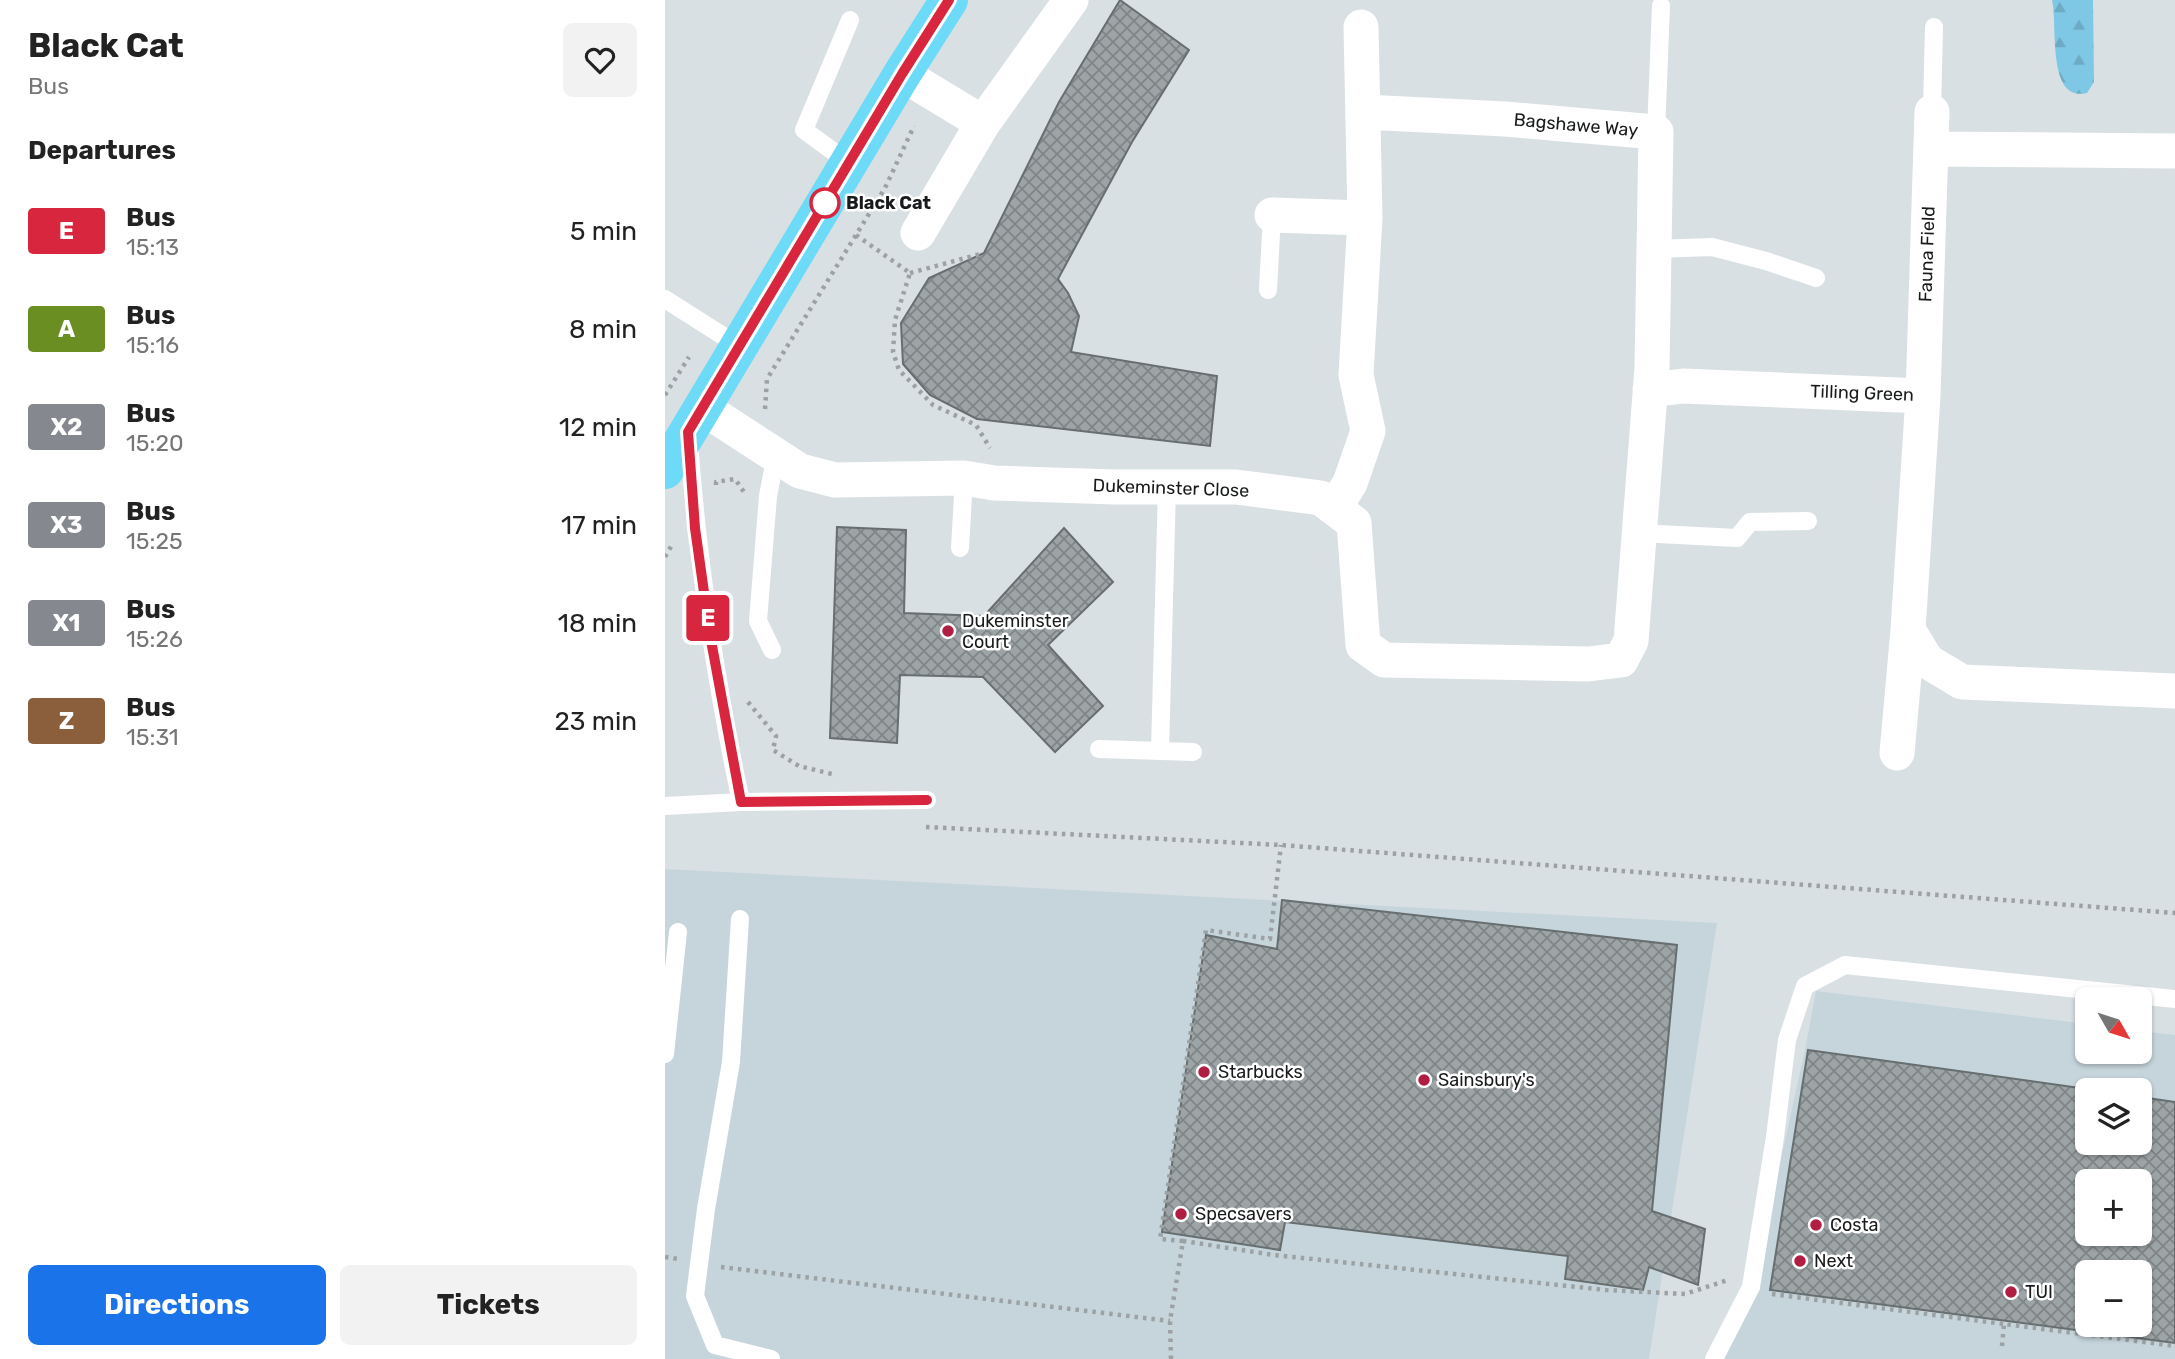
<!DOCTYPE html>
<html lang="en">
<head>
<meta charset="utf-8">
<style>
  :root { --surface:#fff; --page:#f2f2f2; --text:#222; --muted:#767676; --accent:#1a73e8 }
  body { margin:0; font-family:Rubik,sans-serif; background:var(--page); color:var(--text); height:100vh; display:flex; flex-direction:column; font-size:26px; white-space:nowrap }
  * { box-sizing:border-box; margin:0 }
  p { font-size:23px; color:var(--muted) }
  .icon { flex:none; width:38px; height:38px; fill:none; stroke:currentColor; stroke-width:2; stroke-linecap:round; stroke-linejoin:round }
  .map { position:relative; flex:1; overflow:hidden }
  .sheet { display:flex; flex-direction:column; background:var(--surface); width:665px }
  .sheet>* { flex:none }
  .badge { padding:0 14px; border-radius:5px; font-size:24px; line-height:46px }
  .needle { width:46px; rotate:129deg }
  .buttons { position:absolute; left:1410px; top:987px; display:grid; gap:14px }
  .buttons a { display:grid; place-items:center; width:77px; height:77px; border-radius:10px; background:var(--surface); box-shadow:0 2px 5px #0004; font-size:35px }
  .map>.badge { position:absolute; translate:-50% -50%; box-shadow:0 0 0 4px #fff }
  h2 { padding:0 28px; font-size:26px; line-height:63px }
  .round { display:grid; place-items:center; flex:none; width:74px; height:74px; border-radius:10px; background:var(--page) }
  .headline { display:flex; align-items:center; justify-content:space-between; height:119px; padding:0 28px }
  h1 { font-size:33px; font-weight:700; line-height:52px }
  .primary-button { display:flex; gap:14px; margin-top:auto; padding:14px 28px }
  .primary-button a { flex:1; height:80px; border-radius:10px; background:var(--accent); color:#fff; font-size:28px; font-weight:700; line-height:80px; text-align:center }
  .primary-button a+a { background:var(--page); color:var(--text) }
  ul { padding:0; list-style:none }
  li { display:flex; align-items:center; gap:21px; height:98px; padding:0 28px }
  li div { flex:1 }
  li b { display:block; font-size:26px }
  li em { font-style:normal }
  li .badge { min-width:77px; font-weight:700; text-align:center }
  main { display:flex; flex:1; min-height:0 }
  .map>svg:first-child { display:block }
</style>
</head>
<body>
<main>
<section class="sheet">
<div class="headline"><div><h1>Black Cat</h1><p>Bus</p></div><a class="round"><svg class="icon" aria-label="heart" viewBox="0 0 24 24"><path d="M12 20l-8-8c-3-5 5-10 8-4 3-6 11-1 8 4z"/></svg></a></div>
<h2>Departures</h2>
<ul>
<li><span class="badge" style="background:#d7263d;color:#fff">E</span><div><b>Bus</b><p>15:13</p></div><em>5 min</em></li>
<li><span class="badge" style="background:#6b8e23;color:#fff">A</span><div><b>Bus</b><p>15:16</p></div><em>8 min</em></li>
<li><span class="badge" style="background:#85898f;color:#fff">X2</span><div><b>Bus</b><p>15:20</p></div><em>12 min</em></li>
<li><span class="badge" style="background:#85898f;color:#fff">X3</span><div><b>Bus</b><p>15:25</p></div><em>17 min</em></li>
<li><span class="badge" style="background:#85898f;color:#fff">X1</span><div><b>Bus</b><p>15:26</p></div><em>18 min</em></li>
<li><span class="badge" style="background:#8b5e3c;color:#fff">Z</span><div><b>Bus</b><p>15:31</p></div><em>23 min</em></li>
</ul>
<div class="primary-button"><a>Directions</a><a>Tickets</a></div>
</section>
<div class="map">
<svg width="1510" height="1359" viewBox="0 0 1510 1359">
  <defs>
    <pattern id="forest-firs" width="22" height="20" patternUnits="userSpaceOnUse" patternTransform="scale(1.75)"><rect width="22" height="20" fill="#7fc8e5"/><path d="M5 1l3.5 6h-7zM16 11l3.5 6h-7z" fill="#6dabc4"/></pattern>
    <pattern id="building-cross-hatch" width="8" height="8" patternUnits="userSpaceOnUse" patternTransform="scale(1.75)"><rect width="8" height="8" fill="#9da4a6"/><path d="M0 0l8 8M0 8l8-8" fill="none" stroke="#7f8586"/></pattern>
  </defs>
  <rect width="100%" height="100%" fill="#d9e0e3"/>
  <path fill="#c6d5dc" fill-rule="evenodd" d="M0,869L1052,923L984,1359H0Z
    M1151,991L1423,1024V1052H1475V1031L1510,1035V1359H1053L1086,1294L1140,1050ZM1423,1090H1475V1143H1423ZM1423,1181H1475V1234H1423ZM1423,1272H1475V1325H1423Z"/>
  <path fill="url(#forest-firs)" d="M1387,0H1428L1429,82L1422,93C1381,103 1393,24 1387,0Z"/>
  <path fill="url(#building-cross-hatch)" stroke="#676e70" stroke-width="2" fill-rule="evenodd" d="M455,0L524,50L467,142L393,279L403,293L414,316L406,352L552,376L545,446L312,419L265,395L238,364L236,323L264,278L319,253L394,102Z
    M172,527L241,530L239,613L319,616L399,528L448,582L383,645L438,706L390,752L318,677L235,675L232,743L165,738Z
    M617,900L1012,945L987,1211L1040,1229L1033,1285L984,1267L978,1290L900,1279L903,1256L620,1222L615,1250L497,1232L541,935L612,949Z
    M1143,1050L1429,1090H1423V1143H1475V1097L1510,1102V1343L1105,1290ZM1423,1181H1475V1234H1423ZM1423,1272H1475V1325H1423Z"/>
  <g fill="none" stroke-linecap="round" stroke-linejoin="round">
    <path stroke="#9ca2a4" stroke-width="4.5" stroke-dasharray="3.5 5" stroke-linecap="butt" d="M191,235L245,273L230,320L228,352L234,370L268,405L311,425L325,448
      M245,273L319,253
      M0,395L24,357
      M100,409L102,379L220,188L249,126
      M51,485V482L70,479L79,492
      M0,557L8,543
      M83,702L111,736L108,750L134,766L171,775
      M261,827L616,845L1510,913
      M518,1241L495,1239L541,930L605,939L616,845
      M0,1257L13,1259
      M56,1267L505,1321
      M1107,1294L1339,1324
      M1337,1346L1339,1324L1510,1346
      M506,1359L505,1321L518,1241L609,1255L941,1290L1020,1294L1063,1280"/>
    <path stroke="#fff" stroke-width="18" d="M1267,112L1269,27
      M991,132L996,6
      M184,163L139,130L185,20
      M988,249L1047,247L1101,261L1151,278
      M603,290L607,215
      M0,299L74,346
      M24,443C33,564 51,683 76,802
      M973,533L1072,538L1085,522L1143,521
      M295,548L299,478
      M107,650L93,621L103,496L111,455
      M434,749L528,752
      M495,751L502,487
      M0,806L76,802L262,800
      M75,919L66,1062L41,1209L30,1296L50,1345L106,1359
      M0,1054L13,932
      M1049,1359L1086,1287L1110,1137L1122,1040L1140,986L1180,965L1510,999"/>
    <path stroke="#fff" stroke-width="35" d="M237,74L318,123L406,0
      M1267,112L1258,396L1243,630L1262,661L1297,682L1510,691
      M1266,149L1510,151
      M607,215L700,218
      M253,233L318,123
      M985,390L1018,386L1258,396
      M38,408L135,471L170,480L299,478L329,483L450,487H571L656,498L689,523L698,645L719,660L923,664L956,660L966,641L987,368L991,132L840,119L699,112
      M670,507L685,483L703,431L691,375L700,218L696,27
      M1232,753L1243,630"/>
    <path stroke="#6ddaf8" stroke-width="38" d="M0,470L237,74L284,0"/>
  </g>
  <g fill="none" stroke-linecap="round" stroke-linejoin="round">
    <defs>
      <path id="line" d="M262,800L76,802L45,635L30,528L23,432L237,74L284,0"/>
    </defs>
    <use href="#line" stroke="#fff" stroke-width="16"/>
    <use href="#line" stroke="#d7263d" stroke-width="10"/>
  </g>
  <circle fill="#fff" stroke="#d7263d" stroke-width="3.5" cx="160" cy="203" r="14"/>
  <g fill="#b11e41" stroke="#fff" stroke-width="2.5">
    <circle cx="283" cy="631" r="7"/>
    <circle cx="539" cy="1072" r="7"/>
    <circle cx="759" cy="1080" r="7"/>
    <circle cx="516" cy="1214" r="7"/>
    <circle cx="1151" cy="1225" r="7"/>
    <circle cx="1135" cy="1261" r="7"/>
    <circle cx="1346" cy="1292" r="7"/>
  </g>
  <g text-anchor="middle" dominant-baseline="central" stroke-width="5" stroke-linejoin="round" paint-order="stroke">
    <g font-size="18" fill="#181a1b" stroke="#fff">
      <text transform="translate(911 125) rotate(5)">Bagshawe Way</text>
      <text transform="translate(1262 254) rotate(-88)">Fauna Field</text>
      <text transform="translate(1197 393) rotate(2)">Tilling Green</text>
      <text transform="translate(506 488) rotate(2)">Dukeminster Close</text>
    </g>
    <g font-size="18" font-weight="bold" fill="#181a1b" stroke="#fff" text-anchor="start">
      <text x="181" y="203">Black Cat</text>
    </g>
    <g font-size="18" fill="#181a1b" stroke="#fff" text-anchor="start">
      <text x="297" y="621">Dukeminster<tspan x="297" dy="21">Court</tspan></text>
      <text x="553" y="1072">Starbucks</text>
      <text x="773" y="1080">Sainsbury's</text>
      <text x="530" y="1214">Specsavers</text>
      <text x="1165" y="1225">Costa</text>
      <text x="1149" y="1261">Next</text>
      <text x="1360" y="1292">TUI</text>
    </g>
  </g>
</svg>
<div class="buttons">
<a><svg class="needle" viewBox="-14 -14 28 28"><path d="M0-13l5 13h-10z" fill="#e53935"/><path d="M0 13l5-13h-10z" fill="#767676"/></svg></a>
<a><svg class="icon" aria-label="layers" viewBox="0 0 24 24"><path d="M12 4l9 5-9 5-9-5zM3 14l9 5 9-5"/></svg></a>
<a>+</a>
<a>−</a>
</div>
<b class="badge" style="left:43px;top:618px;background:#d7263d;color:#fff">E</b>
</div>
</main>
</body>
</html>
